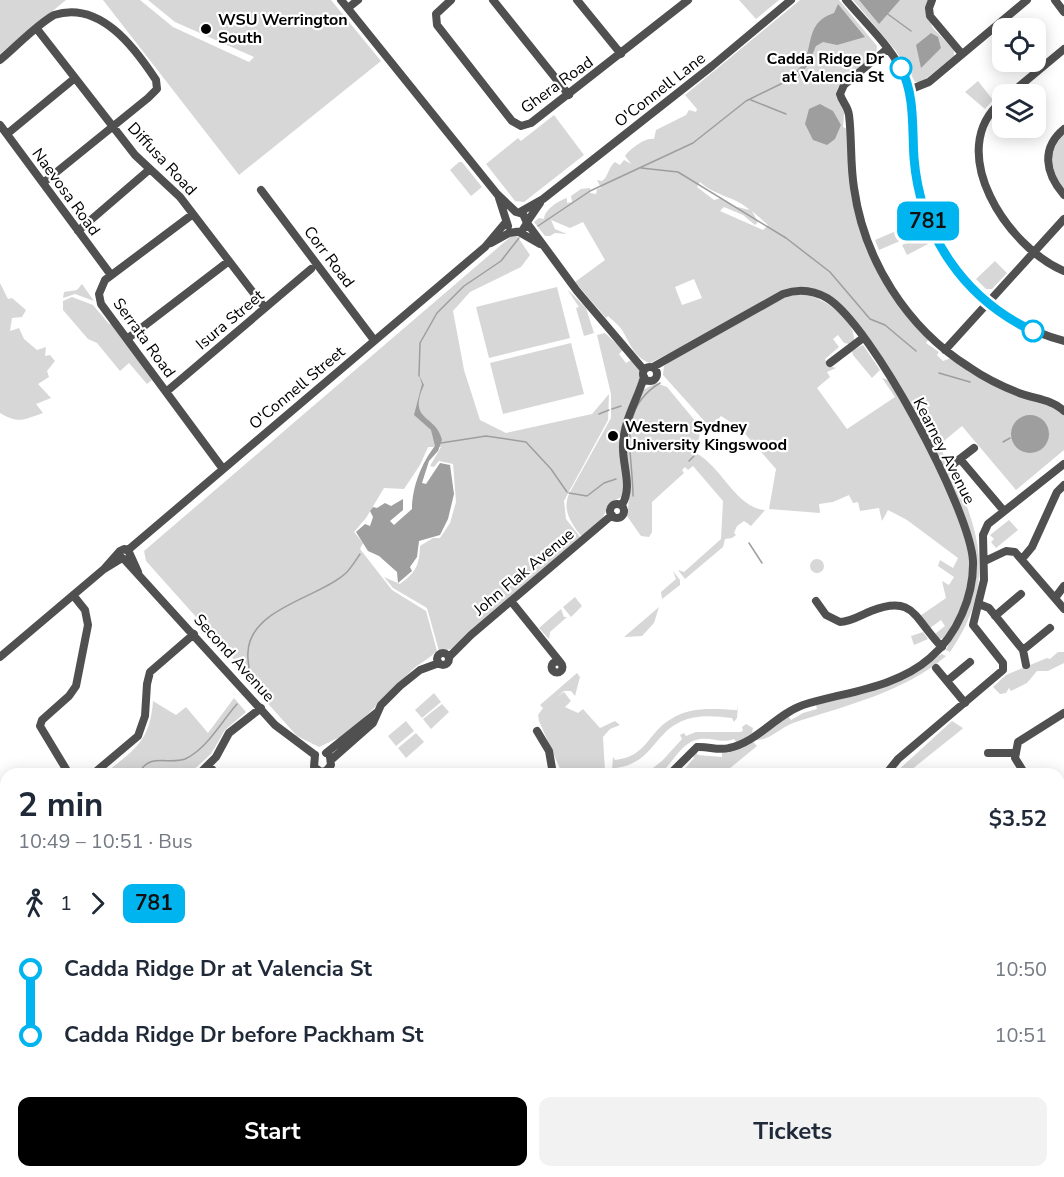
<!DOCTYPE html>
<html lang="en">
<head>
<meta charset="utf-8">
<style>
  :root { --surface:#fff; --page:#f2f2f3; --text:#1f2937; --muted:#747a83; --accent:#000 }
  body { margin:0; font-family:"Nunito Sans",sans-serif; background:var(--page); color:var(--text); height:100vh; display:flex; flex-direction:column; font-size:22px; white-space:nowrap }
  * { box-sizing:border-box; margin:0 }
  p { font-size:20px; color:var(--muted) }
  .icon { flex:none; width:33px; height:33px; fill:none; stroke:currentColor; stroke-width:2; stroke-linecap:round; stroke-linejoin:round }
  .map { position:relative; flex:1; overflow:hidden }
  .panel { position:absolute; left:0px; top:768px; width:1065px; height:410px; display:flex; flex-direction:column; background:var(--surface); border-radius:18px 18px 0 0; box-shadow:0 3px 15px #0003 }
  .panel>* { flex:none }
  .badge { padding:0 12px; border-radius:9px; font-size:21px; line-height:39px }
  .controls { position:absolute; left:992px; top:18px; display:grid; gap:12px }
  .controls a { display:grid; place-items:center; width:54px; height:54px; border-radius:12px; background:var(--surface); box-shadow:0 3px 15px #0003; font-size:30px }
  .map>.badge { position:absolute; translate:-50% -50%; box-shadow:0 0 0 3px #fff }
  .legs { display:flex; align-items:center; gap:9px; height:66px; padding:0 18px; font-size:20px }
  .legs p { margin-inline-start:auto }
  .head { display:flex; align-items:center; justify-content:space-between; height:102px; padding:0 18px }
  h1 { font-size:33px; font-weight:700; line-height:45px }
  .cta { display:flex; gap:12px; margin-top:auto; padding:12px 18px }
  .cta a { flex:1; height:69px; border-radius:12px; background:var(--accent); color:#fff; font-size:24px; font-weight:700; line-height:69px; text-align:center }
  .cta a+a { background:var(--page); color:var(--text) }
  ul { padding:0 18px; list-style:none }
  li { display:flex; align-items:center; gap:21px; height:66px; font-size:22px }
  li i { display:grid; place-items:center; width:9px; height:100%; margin:0 8px; background:currentColor }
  li i::after { content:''; width:15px; height:15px; margin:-8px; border:4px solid; border-radius:50%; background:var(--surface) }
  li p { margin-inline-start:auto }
  li:first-child i { background:linear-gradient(#0000 50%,currentColor 0) }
  li:last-child i { background:linear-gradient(currentColor 50%,#0000 0) }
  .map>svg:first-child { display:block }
</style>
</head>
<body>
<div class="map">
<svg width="1064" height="1177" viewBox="0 0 1064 1177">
  <rect width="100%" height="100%" fill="#fff"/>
  <path fill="#d7d7d7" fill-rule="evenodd" d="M0,0H66L0,54Z
    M103,0H140L173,27L249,62L254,57L175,22L148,0H331L381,61L239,175Z
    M739,0H779L756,19Z
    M800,0H839L877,46L876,54L838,87L836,93L847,113L844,114L843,127L847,129L869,251L929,339L926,343L939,352L937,355L943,361L951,358L1013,394L1052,406L1064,415V450L1016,490L962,426L939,445C976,519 1002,577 950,652L946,650L949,643L968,604L973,542L968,525L943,466L841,305L827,294L799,288L650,363C634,358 629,341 622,330C619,325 612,320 608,316L606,318L575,282L605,260L583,222L570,228L551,220L555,229L567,234L555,233L550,236H545L534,222L539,218L544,219C545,209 558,201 567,198V203L572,202L571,196L581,189L590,188V193L596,194L597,189L601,188L597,180L602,181C609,176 608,167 615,162L620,165L624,160L631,164L625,156C629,150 645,137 654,139L656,130L686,115L689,110L696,112L697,109L685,95ZM700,182C715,196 736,197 750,210L733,206L721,198L714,200L697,187ZM724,207L743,215L755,225L758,222L752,211L768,225L763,230L720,211ZM694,279L702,298L682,305L675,287Z
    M853,0H928L932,27L954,50V56L922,82H915L896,51Z
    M978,81L993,100L985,109L965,92Z
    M554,115L584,155L524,202L515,201L486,164L518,138L521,141Z
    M1064,134V189C1050,170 1047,152 1064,134Z
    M459,162H462L482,187L471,196L450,170Z
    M896,231L900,241L879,250L875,240Z
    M515,233L530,255L521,267L470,292L453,311L464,370L480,420L506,433L592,414L609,394L608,420L564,501L566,519L581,538L451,649L439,651L427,608L393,588L384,577L400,584C416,572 419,566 420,546L433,538H440L450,523L456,502L453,464L439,461L434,467L430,466L441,447H428L420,465L404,489L384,488L366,518L354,532L363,543L360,549L392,590L426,611L437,651C429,659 418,664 411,671C389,693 365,718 340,740L338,738L319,747L297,736L253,687L256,684L146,561L144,551Z
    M924,235L928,244L907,255L902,245Z
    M995,261L1007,273L992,289H986L976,279Z
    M0,283L8,299L12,298L26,310L22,317L12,318L10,331L19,328L24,339L37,350L46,347L45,356L50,355L55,361L47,371L49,377L38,384L51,398L36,404L43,413C23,420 19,424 0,413Z
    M82,284L94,301L75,294L63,298L64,292L77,290Z
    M557,287L570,338L489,358L476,307Z
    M567,289L586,308L594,333L584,336L576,308L579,307Z
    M804,294C823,298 855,318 854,340L849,344L844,343L838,335L833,339L839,347L825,359L829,366L836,368L827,372L830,377L817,388L847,429L895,397L882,378L888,380C918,430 964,503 970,562C973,589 958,616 944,638L939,639L935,634L945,626L941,620L930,628L920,616L946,598L942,581L949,585L954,577L938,566L940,560L953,568L958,558L907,520L888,510L882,521L879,508L860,511L858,502L853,503L849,495L833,502L819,504L820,513L769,509L776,469L740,428L721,416L713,425L707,424L663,375L664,366L669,362L787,296Z
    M72,297L93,305L109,324L112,323L152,380L147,384L129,363L120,371L97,343L88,339L63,310V301Z
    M605,333L623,350L619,354L626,363L633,359L640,369L641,376L622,426L623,496L610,503L601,521L582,537C571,523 561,510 570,492L611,418V394L597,335Z
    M571,343L584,394L503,414L490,363Z
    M863,345L880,370L872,378L853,355L852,351Z
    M656,383L667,387L701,428L696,453C722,467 736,508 765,510L751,526L744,521L737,526L734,533L736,535L732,538L725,539L723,547L685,579L678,570L684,572L721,539L723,501L693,466L688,470L685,467L682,470L684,473L652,502V532L649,537L641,536L627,516L630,490L626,445L627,432L643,390Z
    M1009,520L1018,530L996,548L991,542L994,539L990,535Z
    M810 566a7 7 0 1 1 14 0a7 7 0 1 1-14 0Z
    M673,571L680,580V585L662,599L661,592L676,579Z
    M575,597L582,606L571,617L563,607Z
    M659,607L654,623L642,636L624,637Z
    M561,609L564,617H567L550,632L549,639L539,628Z
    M923,632L928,639L914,645L911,636Z
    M1058,652H1064V663L1048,671H1037L1027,683L1011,691L1009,688L1006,693L1000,694L993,687L1006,675L1047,658L1050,659Z
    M942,654L946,656C905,692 844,706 793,723C780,728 765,744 753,739L788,716L791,720L803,713L817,709L816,705L860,694Z
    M577,673L580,677L575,696L571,691H564L557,697L564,692L571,701L565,707L578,713L583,709L600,728L615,721L620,725L610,729L603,737L605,771L597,768C584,770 574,779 561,771L539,721L538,715L543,708L540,705Z
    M434,693L441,702L422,718L415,710Z
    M234,698L246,712L225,730L211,754L189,774H104C134,750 150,742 153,701L176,715L186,707L208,733Z
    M442,704L449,712L431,729L423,719Z
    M738,705L737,718L734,722L732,718C715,716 696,714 680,722C653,735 652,763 616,768L615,772L612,770L613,757L615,760C648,756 647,733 671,719C691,706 714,709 737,710Z
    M406,721L414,731L396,746L388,736Z
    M952,721L963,728L961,730L906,774H894Z
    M746,724L753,728L752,733L737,743L734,739C721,744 712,737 700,739C681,742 673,763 660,774H645L662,761L682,739L680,735L684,733L686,736L696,732H740L743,731L742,727Z
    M416,733L424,742L406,758L398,748Z
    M751,740L757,746L723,774H680L694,758L692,754L696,752L698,755L722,757V752Z
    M1064,809V845L1059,850V812Z
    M6,1125V1160L0,1156V1130Z
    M255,1172H627L632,1177H249Z"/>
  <path fill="#9e9e9e" d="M859,0H900L879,24Z
    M838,4L865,37L837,45L823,42L816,46L807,66L798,78L797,71C817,52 801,24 834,13Z
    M931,33L938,37L941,48L921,68L916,45Z
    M820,104L833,111L841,125L835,139L827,145L813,140L805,124L809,109Z
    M419,375L424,385C407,422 436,414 442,440L438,451L429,461L422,483L426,484L440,463L450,465L454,494L448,519L440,535L419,541L417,557L410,567L412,571L398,583L397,572L379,556L368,551L356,532L365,524L370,526L373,517L370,511L373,507L377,508L385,503L391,506L403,499V510L390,521L394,525L412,509C412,487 422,462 435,446L431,430L414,415L422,384Z
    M1011 434a19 19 0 1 1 38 0a19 19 0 1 1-38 0Z"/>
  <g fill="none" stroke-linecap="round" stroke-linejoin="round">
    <path stroke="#9e9e9e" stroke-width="1.5" d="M885,12L911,31
      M751,100L786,114
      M641,168L678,172L786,238L830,272L870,319L885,325L916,351
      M538,226L590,191L693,143L746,101L797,76
      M939,373L970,382
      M419,376L420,343L437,313L464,286L501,261L519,238
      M612,409L621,406
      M599,414L609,410
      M1003,442L1010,438
      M441,443L486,436L526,442L551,469L567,492
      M689,461L694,456
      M569,493L587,496L604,483L616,479
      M633,496C633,454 616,409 660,383
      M749,543L762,563
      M251,680C250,671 247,661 248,652C250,608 319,598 346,573C351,568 356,560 360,554
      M139,774C148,752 169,765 185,759C207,749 221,722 237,704
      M0,1117L6,1113
      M0,1163L6,1168
      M11,1172L17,1176"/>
    <defs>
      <path id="highway" d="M0,819L6,828
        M0,839L6,849
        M213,1172L217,1177
        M227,1172L230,1177"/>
    </defs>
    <use href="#highway" stroke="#dbdbdb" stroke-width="15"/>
    <path stroke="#505050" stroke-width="8" d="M341,0L497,194L516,212L523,214L527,223L522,231L509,233L491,243
      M451,0L436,14L437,25L512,121L521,126L531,123L688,0
      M493,0L569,95
      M577,0L621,54
      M846,0C866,24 895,50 906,80C917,109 912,144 916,174C926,255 987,320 1064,341
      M932,0L929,8L930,16L962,54
      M1055,0L1064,12
      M348,8L358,0
      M37,29L135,155L180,197L265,308
      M887,49L844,85L840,94C842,102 848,106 849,115C852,139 850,163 854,188C864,260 907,328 969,367C985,378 1003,387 1022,394C1036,399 1053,400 1064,411
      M0,60C17,46 35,26 54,15C100,0 135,48 156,80L157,89L148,98L43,183
      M909,90L929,82L1027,0
      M1010,94L1064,49
      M1002,101C943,150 1008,248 1064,271
      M0,125L111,275
      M1064,129C1041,148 1045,173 1064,195
      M7,134L75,78
      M261,190L374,340
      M499,198L508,226
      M520,212L543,199L712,66L791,0
      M193,214L105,280L99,294L101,304L223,469
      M527,222L540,203
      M527,223L577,291L644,370
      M78,231L150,169
      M519,232L540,244
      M127,339L229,261
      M945,350L1064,219
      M830,363L863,338
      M653,367L783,294C797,289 813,290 827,298C871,324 970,509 973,561C974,596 957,635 930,658C896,688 845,692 803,705C777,714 756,743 729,748C718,751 708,746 697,747L670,774
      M643 374a7 7 0 1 1 14 0a7 7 0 1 1-14 0Z
      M166,392L311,269
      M960,459L1004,511
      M952,465L974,448
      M610 511a7 7 0 1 1 14 0a7 7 0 1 1-14 0Z
      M622,505C633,487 622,465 623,445C624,419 637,401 644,377
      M128,550L485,247L506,222
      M120,551L124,549L128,550L138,572
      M124,559L275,725L315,755
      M1022,559L1032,547L1057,492L1064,485
      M985,561L1006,551L1015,552L1064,609
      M105,568L120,551
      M1055,598L1064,586
      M511,601L560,662
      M816,601L826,615L840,622C850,622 861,615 871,611C915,594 914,619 942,647
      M979,604L989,608L1023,650L1026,665
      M995,616L1021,594
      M1023,650L1050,628
      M437 659a6 6 0 1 1 12 0a6 6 0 1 1-12 0Z
      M0,657L104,569L122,558
      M449,657L471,635L612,515
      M551.5 667a5.5 5.5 0 1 1 11 0a5.5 5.5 0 1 1-11 0Z
      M936,668L965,703
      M947,681L970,662
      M537,731L549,751L553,774
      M326,753L376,713
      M988,753H1014
      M315,755L314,767L321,772L326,771
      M331,760L373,723L381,705L400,686L420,670L439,663
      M209,766L216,774
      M326,771L331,765L330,757
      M69,774L40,726L42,720L69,696L76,686L88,625L85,610L73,595
      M93,774L138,736L145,716L147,684L150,672L194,634
      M199,774L216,757L229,733L261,708
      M886,774L898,759L1003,670V663L973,625L984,580L983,535L988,524L1064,464
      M1025,774L1015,758L1018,742L1064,713
      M1059,803L1064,800
      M1059,896L1064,899
      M1059,1020L1064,1021
      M0,1053L6,1061
      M1063,1092L1064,1091
      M1059,1146L1064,1142
      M638,1172L643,1177
      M943,1172L947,1177
      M235,1177L243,1172
      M775,1177L781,1172
      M899,1177L906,1172
      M1020,1177L1027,1172"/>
    <use href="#highway" stroke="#000" stroke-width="12"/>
  </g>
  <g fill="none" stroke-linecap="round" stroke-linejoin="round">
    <defs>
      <path id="line-1" d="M901,68C915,95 912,128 914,158C920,234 964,299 1033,331"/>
    </defs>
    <use href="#line-1" stroke="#fff" stroke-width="14"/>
    <use href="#line-1" stroke="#00b5ef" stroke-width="9"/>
  </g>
  <g fill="#000" stroke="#fff" stroke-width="2">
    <circle cx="206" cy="29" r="6"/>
    <circle cx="613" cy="436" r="6"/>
  </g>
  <g fill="#fff" stroke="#00b5ef" stroke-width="3">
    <circle cx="901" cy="68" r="10"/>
    <circle cx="1033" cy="331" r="10"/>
  </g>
  <g text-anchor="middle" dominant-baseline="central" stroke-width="4.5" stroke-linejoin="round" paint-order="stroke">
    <g font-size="16" font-weight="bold" fill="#000" stroke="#fff" text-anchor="start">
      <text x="218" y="20">WSU Werrington<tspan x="218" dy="18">South</tspan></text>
      <text x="625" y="427">Western Sydney<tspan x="625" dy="18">University Kingswood</tspan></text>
    </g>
    <g font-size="16" font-weight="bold" fill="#000" stroke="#fff" text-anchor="end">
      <text x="884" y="59">Cadda Ridge Dr<tspan x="884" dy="18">at Valencia St</tspan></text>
    </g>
    <g font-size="16" fill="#000" stroke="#fff">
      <text transform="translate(557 85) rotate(-36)">Ghera Road</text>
      <text transform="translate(660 90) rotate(-38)">O'Connell Lane</text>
      <text transform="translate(162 159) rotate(47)">Diffusa Road</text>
      <text transform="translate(66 192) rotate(54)">Naevosa Road</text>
      <text transform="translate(329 257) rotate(53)">Corr Road</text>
      <text transform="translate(230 320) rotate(-40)">Isura Street</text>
      <text transform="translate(144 338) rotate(54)">Serrata Road</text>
      <text transform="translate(297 388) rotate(-40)">O'Connell Street</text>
      <text transform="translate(944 451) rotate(63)">Kearney Avenue</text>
      <text transform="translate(524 572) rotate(-40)">John Flak Avenue</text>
      <text transform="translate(234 658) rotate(48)">Second Avenue</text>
    </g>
  </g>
</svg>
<div class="controls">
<a><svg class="icon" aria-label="locate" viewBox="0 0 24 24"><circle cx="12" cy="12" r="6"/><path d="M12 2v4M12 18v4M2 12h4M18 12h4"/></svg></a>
<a><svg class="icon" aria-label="layers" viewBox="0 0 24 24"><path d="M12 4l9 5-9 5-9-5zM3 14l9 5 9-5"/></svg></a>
</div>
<b class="badge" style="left:928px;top:221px;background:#00b5ef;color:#111">781</b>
<section class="panel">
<div class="head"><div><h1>2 min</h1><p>10:49 – 10:51 · Bus</p></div><b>$3.52</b></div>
<div class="legs"><svg class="icon" aria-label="walk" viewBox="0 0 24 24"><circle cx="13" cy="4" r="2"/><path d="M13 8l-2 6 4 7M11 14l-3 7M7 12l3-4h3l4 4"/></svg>1<svg class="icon" aria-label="forward" viewBox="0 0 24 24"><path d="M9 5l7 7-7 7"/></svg><b class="badge" style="background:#00b5ef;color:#111">781</b></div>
<ul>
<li><i style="color:#00b5ef"></i><b>Cadda Ridge Dr at Valencia St</b><p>10:50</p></li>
<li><i style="color:#00b5ef"></i><b>Cadda Ridge Dr before Packham St</b><p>10:51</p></li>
</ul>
<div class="cta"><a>Start</a><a>Tickets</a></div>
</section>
</div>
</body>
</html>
